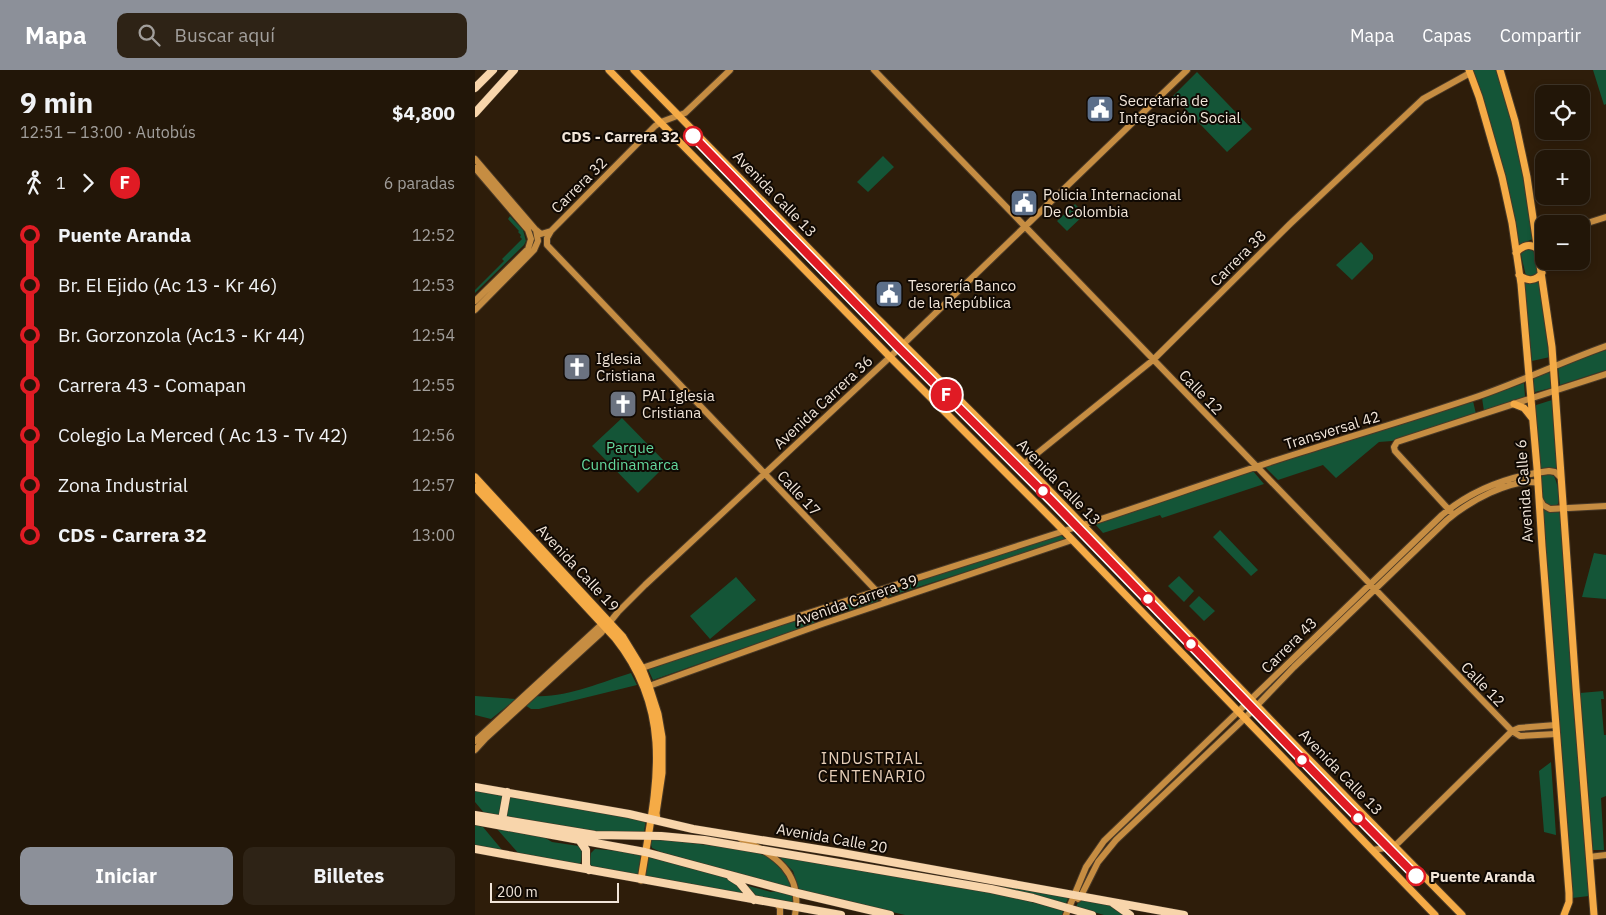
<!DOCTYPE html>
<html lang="es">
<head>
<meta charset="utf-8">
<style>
  :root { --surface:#221608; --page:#2e2316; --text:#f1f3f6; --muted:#a29f9c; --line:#3f3529; --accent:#8c9099 }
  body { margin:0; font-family:"IBM Plex Sans",sans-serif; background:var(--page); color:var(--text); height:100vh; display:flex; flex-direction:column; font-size:19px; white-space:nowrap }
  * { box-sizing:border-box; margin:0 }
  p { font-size:16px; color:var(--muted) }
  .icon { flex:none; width:28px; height:28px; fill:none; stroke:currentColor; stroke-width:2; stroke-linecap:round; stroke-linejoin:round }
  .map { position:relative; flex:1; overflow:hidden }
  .details { display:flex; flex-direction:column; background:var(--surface); width:475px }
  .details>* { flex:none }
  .badge { padding:0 10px; border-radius:16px; font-size:18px; line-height:32px }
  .fabs { position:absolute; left:1060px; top:15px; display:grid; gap:10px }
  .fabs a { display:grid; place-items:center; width:55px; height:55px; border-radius:10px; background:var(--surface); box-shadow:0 2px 8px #0003,0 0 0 1px var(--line); font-size:25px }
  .scale { position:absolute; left:15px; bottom:12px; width:129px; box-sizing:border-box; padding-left:5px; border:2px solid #f1e5d9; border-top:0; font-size:14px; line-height:18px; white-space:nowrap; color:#f1e5d9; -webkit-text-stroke:4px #100903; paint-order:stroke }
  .map>.badge { position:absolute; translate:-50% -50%; box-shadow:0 0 0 2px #fff }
  .legs { display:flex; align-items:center; gap:8px; height:55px; padding:0 20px; font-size:16px }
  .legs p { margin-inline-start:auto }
  .overview { display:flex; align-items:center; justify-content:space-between; height:85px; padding:0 20px }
  h1 { font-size:28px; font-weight:800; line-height:38px }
  .primary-button { display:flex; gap:10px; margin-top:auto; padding:10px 20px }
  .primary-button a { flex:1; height:58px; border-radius:10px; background:var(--accent); color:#fff; font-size:20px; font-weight:800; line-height:58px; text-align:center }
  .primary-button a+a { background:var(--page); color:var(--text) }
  ul { padding:0 20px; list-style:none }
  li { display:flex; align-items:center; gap:18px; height:50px; font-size:19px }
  li i { display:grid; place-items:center; width:8px; height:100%; margin:0 6px; background:currentColor }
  li i::after { content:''; width:12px; height:12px; margin:-6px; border:4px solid; border-radius:50%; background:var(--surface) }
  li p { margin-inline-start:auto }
  li:first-child i { background:linear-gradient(#0000 50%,currentColor 0) }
  li:last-child i { background:linear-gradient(currentColor 50%,#0000 0) }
  header { display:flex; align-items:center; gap:30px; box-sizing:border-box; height:70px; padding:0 25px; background:var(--accent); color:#fff }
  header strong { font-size:24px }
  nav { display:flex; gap:28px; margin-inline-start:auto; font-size:18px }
  .search { width:350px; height:45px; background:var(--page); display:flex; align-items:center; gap:12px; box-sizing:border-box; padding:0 18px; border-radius:10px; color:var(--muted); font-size:19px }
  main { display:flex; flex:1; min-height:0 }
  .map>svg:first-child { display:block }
</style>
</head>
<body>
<header>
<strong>Mapa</strong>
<div class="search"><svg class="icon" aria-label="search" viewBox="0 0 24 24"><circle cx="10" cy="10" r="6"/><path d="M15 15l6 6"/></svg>Buscar aquí</div>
<nav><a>Mapa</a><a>Capas</a><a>Compartir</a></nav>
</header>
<main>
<section class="details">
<div class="overview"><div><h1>9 min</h1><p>12:51 – 13:00 · Autobús</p></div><b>$4,800</b></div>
<div class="legs"><svg class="icon" aria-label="walk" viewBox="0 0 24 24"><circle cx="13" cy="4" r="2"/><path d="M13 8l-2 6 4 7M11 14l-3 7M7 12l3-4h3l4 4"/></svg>1<svg class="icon" aria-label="forward" viewBox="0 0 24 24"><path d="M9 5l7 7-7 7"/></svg><b class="badge" style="background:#e01b24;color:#fff">F</b><p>6 paradas</p></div>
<ul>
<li><i style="color:#e01b24"></i><b>Puente Aranda</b><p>12:52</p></li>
<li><i style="color:#e01b24"></i><span>Br. El Ejido (Ac 13 - Kr 46)</span><p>12:53</p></li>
<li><i style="color:#e01b24"></i><span>Br. Gorzonzola (Ac13 - Kr 44)</span><p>12:54</p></li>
<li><i style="color:#e01b24"></i><span>Carrera 43 - Comapan</span><p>12:55</p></li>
<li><i style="color:#e01b24"></i><span>Colegio La Merced ( Ac 13 - Tv 42)</span><p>12:56</p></li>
<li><i style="color:#e01b24"></i><span>Zona Industrial</span><p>12:57</p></li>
<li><i style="color:#e01b24"></i><b>CDS - Carrera 32</b><p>13:00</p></li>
</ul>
<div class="primary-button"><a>Iniciar</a><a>Billetes</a></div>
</section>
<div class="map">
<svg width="1131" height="845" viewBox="0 0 1131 845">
  <rect width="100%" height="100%" fill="#2e1d0a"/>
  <path fill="#145537" d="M998,0H1022L1040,63L1052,122L1058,169L1043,175C1034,115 1017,58 998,0Z
    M1118,0H1131V34L1129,35Z
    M722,2L777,59L752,82L698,26Z
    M408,86L419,97L393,122L382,112Z
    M600,134L610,144L592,161L582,151Z
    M35,146L48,160L51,171L49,175L0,223V220L29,191L27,189L47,169L45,167L46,165L43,162L44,161L33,149Z
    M886,172L898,185V189L877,210L861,195Z
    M1051,178L1058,180C1062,187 1066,200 1062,207L1051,206L1045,181Z
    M1064,209L1075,287L1057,291L1049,211Z
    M1131,280V300L1085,315L1083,297Z
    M1072,302L1075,303L1076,318L1060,322L1057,308Z
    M1049,313L1050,327L1009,341L1007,328Z
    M1077,330L1083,402L1078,398L1065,399L1058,336Z
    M998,331L1001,344L917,371L904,372L861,408L848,395L803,410L790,397Z
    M147,348L192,394L163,423L117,376Z
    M778,401L789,414L687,448L685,445L628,463L620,454Z
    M1072,403L1079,406C1083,415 1085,425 1083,434L1079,437L1070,435C1067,426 1063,414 1067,405Z
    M1067,438L1072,441L1085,442L1112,798L1114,826L1097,828Z
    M745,460L783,500L776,506L738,467Z
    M585,464L591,470L412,527L407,522Z
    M1119,483L1131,485V529L1107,527Z
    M704,506L719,521L709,532L693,516Z
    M261,507L281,530L235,569L215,546Z
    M399,524L403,531L347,549L341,543Z
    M724,526L740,541L729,551L714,536Z
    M333,545L340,553L178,610L173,599Z
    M156,603L162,615L64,639H56L50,635L59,626C92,628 126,612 156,603Z
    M1128,621L1129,629H1126L1129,665H1131V726L1126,728L1129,780H1118L1105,623Z
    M0,626L41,629L16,649L0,645Z
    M1076,692L1081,765L1069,762L1064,701Z
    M0,719L28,725L24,746L10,744L0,732Z
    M35,726L171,749L169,762H123L31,748Z
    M0,755L8,757L28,781L0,776Z
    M22,759L67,766L77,772L104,776L107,780L106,792L104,795L45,785Z
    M174,769C201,771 227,774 254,778C268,780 282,781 295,788C306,795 313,806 317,818L186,782L177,778Z
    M120,779L144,781L166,785L163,806L117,798L114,795L116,783Z
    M173,787L252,808C260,812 266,817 270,826L170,808Z
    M304,787C398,802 495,814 587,840L588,842L587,845H430L324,820L318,801Z
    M499,809L591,826L593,829L591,833L589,834L499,813Z
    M270,815L296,822L301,821L319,826V835L282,827Z
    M605,828L633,834L651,845H629L601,837Z"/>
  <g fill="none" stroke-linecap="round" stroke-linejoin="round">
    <defs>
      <path id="secondary" d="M255,0L210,43L186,52L180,56L76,161L72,168V175L412,532
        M399,0L1037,661L1045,666L1081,664
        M0,89L60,159L66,164L76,161
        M0,98L53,160L56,169L53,179L0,231
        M1106,155L1131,147
        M0,240L59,180L63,171L61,160
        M549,394L678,290L815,154L948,29L995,3
        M1064,428L1068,435L1075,439L1131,436
        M976,442L920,381L919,377L922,372L1131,304
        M167,598C315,548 465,501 614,453C685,430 756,404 827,382C884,364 941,347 998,328C1043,313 1086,292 1131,276
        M174,616L347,554L597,470
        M0,671L127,554
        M0,680L11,668L126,563L143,542L170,515L415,287L712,0
        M266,769C300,784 328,803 320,845
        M898,780L916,777L923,773L1037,661L1044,658L1081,655
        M1114,787L1131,785
        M603,829L606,826L623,792L641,770L770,648L819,597L972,450C992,433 1036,407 1063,413
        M302,834L305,838V845
        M591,845L611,797L629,771L967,445C998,419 1034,406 1074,401L1080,402L1086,408"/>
      <path id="primary" d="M134,0L415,287L581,453L960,845
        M159,0L403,249L549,394L815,670L987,845
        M994,0L1004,27L1027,107L1037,153L1046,214L1062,398L1067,476L1094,823V832L1089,845
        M1025,0L1040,51L1052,107L1077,277L1101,618L1119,845
        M1041,183C1048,175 1055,173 1063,179
        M1044,205C1052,212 1061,211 1067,203
        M1039,334L1049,338L1057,348
        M0,407L148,567L167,598L174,616L183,644L187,667V703L181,743L182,750
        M0,417L140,568C202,646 180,721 166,810"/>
      <path id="highway" d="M0,18L18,0
        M0,43L39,0
        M0,717L154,744L218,759L367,783L709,845
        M0,745L120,765L186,766L229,770L516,819L558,828L617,845
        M27,750L32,722
        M0,751L170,782L322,823L415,845
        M105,771L111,780V796L114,800
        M0,779L366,845
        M256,807L264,812L279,830
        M638,833L655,845"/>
    </defs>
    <use href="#secondary" stroke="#493927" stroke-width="8"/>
    <use href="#primary" stroke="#493927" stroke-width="9"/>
    <use href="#highway" stroke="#493927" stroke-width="9"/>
    <use href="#secondary" stroke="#c68d42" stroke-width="6"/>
    <use href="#primary" stroke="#f5ab46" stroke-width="7"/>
    <use href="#highway" stroke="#f8d5ab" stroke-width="8"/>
  </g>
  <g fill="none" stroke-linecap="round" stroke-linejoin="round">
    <defs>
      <path id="line-1" d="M218,66L421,275L576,430L869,733L941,806"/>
    </defs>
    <use href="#line-1" stroke="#fff" stroke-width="11"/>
    <use href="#line-1" stroke="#e01b24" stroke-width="8"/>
  </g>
  <defs>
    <symbol id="civic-square" viewBox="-11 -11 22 22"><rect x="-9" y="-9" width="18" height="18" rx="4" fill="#5c6f8a" stroke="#100903"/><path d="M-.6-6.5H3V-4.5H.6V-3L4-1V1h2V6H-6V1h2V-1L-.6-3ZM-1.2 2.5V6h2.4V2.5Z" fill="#fff"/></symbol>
    <symbol id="church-square" viewBox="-11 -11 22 22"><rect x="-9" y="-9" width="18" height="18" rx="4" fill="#6b7280" stroke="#100903"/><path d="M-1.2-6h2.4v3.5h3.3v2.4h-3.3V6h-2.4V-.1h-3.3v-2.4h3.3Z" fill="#fff"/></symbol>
  </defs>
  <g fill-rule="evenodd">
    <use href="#civic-square" x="609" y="23" width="32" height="32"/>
    <use href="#civic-square" x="533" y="117" width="32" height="32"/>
    <use href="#civic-square" x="398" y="208" width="32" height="32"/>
    <use href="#church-square" x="86" y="281" width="32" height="32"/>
    <use href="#church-square" x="132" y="318" width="32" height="32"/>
  </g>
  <g fill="#fff" stroke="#e01b24" stroke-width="2.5">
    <circle cx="218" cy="66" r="9"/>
    <circle cx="568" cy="421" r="6"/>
    <circle cx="673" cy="529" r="6"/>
    <circle cx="716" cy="574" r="6"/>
    <circle cx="827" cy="690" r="6"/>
    <circle cx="883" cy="748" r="6"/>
    <circle cx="941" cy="806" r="9"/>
  </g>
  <g text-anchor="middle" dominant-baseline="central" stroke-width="4" stroke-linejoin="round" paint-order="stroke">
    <g font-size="15" fill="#f1e5d9" stroke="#100903" text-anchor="start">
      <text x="644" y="30">Secretaria de<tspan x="644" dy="17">Integración Social</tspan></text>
      <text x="568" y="124">Policia Internacional<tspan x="568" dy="17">De Colombia</tspan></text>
      <text x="433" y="215">Tesorería Banco<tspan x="433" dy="17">de la República</tspan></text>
      <text x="121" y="288">Iglesia<tspan x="121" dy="17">Cristiana</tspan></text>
      <text x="167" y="325">PAI Iglesia<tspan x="167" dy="17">Cristiana</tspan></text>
    </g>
    <g font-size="15" font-weight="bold" fill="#f1e5d9" stroke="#100903" text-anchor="end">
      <text x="204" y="66">CDS - Carrera 32</text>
      <text x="955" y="806" text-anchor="start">Puente Aranda</text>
    </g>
    <g font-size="15" fill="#f1e5d9" stroke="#100903">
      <text transform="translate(104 115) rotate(-45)">Carrera 32</text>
      <text transform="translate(300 124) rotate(46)">Avenida Calle 13</text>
      <text transform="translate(763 188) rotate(-45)">Carrera 38</text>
      <text transform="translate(726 322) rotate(46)">Calle 12</text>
      <text transform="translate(348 332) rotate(-43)">Avenida Carrera 36</text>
      <text transform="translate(857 360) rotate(-17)">Transversal 42</text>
      <text transform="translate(584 412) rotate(46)">Avenida Calle 13</text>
      <text transform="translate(1049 421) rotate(-94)">Avenida Calle 6</text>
      <text transform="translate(324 423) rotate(47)">Calle 17</text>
      <text transform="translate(103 498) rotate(47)">Avenida Calle 19</text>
      <text transform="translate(381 530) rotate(-19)">Avenida Carrera 39</text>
      <text transform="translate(814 575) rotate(-45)">Carrera 43</text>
      <text transform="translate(1008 614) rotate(46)">Calle 12</text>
      <text transform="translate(866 702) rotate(46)">Avenida Calle 13</text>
      <text transform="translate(357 768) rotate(10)">Avenida Calle 20</text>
    </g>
    <g font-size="15" fill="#63d99e" stroke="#100903">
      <text x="155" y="377">Parque<tspan x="155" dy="17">Cundinamarca</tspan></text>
    </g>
    <g font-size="16" letter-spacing="1" fill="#e5cdb7" stroke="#100903">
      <text x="397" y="688">INDUSTRIAL<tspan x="397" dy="18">CENTENARIO</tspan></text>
    </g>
  </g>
</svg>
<div class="fabs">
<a><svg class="icon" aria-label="locate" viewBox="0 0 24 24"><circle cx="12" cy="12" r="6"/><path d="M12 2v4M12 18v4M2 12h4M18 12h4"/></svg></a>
<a>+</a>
<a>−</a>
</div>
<div class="scale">200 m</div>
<b class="badge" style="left:471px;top:325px;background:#e01b24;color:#fff">F</b>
</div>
</main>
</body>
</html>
